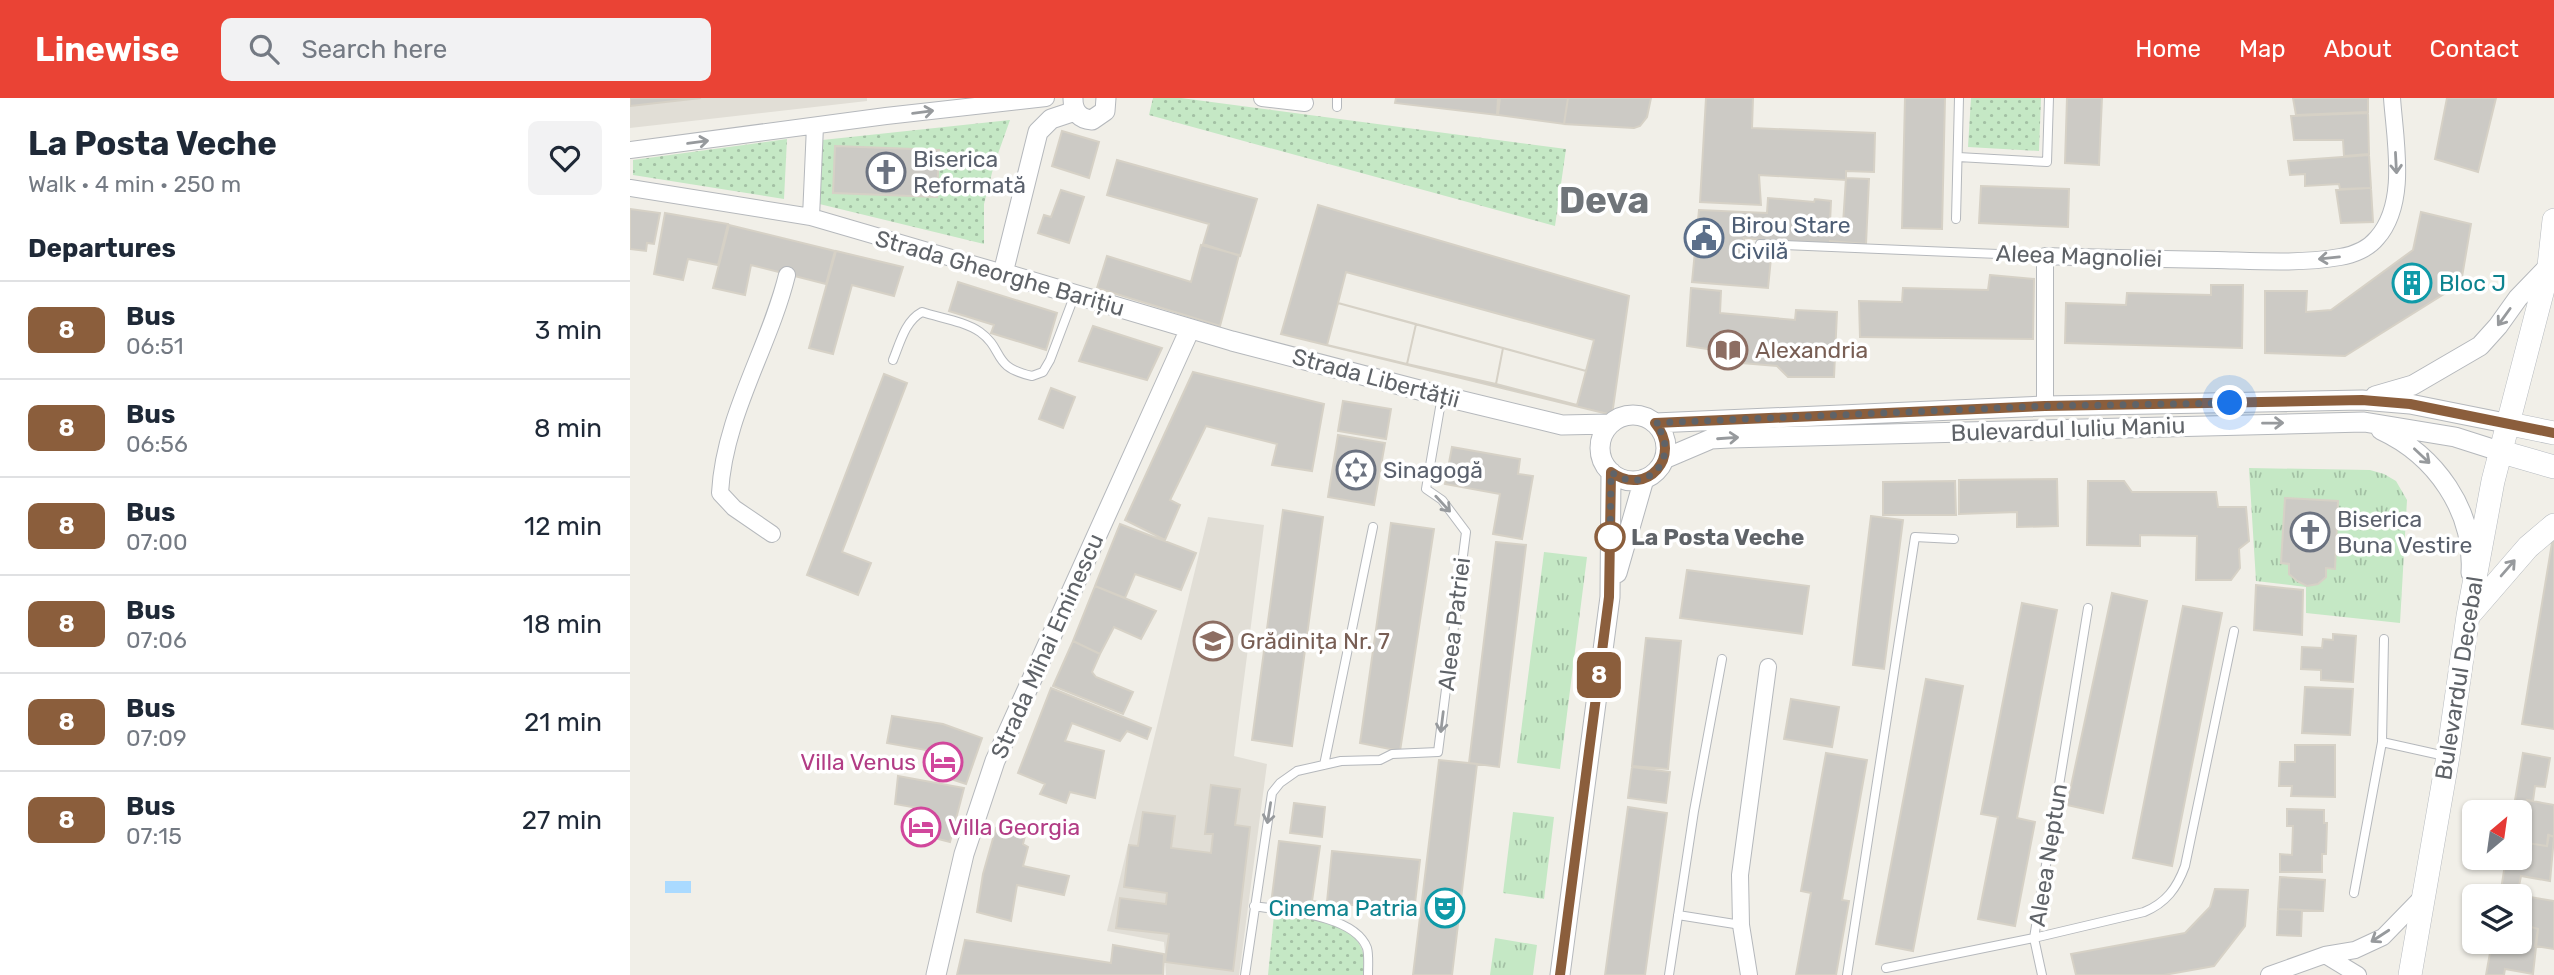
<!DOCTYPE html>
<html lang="en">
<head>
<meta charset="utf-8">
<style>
  :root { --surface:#fff; --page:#f2f2f3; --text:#1f2937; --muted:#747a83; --line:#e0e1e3; --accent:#ea4335 }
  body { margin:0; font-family:Rubik,sans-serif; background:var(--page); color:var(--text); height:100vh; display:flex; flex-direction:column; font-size:26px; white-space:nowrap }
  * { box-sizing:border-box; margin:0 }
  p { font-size:23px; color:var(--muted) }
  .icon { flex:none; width:38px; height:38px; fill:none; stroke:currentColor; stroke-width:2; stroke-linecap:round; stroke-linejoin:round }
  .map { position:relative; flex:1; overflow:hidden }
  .panel { display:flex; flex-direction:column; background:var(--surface); width:630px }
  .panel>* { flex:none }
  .badge { padding:0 14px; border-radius:10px; font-size:24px; line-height:46px }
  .needle { width:46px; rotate:29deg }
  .buttons { position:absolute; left:1832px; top:702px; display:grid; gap:14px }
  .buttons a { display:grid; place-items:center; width:70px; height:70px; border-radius:10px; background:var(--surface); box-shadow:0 2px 5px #0004; font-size:35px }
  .you { position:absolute; width:35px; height:35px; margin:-18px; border:5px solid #fff; border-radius:50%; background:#1a73e8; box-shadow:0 0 0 10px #1a73e833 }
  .map>.badge { position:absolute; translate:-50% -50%; box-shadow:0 0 0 4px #fff }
  h2 { padding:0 28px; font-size:26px; line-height:63px }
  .round { display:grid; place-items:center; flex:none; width:74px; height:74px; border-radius:10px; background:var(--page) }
  .overview { display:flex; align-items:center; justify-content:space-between; height:119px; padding:0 28px }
  h1 { font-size:33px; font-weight:700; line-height:52px }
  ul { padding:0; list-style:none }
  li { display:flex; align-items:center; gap:21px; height:98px; padding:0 28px; border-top:2px solid var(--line) }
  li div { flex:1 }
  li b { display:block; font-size:26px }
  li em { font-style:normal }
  li .badge { min-width:77px; font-weight:700; text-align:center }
  header { display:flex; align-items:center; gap:42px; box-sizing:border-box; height:98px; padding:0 35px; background:var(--accent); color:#fff }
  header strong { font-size:33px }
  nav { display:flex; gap:38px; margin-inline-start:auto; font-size:24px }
  .search { width:490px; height:63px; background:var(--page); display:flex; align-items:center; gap:18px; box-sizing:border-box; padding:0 24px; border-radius:10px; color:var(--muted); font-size:26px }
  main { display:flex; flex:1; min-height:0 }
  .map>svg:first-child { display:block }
</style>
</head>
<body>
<header>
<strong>Linewise</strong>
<div class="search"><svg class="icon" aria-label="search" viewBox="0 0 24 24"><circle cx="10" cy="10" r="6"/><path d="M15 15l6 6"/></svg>Search here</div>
<nav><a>Home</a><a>Map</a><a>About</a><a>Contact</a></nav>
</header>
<main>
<section class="panel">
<div class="overview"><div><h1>La Posta Veche</h1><p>Walk · 4 min · 250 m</p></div><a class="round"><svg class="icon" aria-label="heart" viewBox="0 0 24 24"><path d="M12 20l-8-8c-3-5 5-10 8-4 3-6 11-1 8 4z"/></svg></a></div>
<h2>Departures</h2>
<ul>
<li><span class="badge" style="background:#8b5e3c;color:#fff">8</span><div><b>Bus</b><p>06:51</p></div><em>3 min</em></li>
<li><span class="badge" style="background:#8b5e3c;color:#fff">8</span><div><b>Bus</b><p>06:56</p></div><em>8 min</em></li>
<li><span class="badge" style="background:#8b5e3c;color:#fff">8</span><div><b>Bus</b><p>07:00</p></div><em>12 min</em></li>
<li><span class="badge" style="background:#8b5e3c;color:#fff">8</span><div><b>Bus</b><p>07:06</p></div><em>18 min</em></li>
<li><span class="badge" style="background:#8b5e3c;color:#fff">8</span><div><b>Bus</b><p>07:09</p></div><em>21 min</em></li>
<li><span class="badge" style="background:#8b5e3c;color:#fff">8</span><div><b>Bus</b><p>07:15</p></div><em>27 min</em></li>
</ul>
</section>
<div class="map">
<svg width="1924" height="877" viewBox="0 0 1924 877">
  <defs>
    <pattern id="grass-tufts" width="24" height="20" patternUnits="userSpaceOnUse" patternTransform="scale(1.75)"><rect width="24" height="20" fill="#c5e8c5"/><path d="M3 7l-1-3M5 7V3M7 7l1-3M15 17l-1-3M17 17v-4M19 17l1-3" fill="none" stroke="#a3c0a4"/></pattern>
    <pattern id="park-dots" width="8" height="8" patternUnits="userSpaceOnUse" patternTransform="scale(1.75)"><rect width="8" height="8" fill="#c5e8c5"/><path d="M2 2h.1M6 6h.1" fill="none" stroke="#a3c0a4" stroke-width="1.8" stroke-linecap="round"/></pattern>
  </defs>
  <rect width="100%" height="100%" fill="#f1efe8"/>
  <path fill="#e1ded6" d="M0,0H237V3L0,30Z
    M578,419L634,427L604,658L637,666L609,877H536L535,860L533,877H327L480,865L483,847L535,856L534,844L477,833Z"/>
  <path fill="url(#grass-tufts)" d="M1619,370L1740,372L1754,376L1766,383L1777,402L1770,525L1676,515V489L1626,483Z
    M914,454L957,459L930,671L887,665Z
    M883,714L924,719L914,801L873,795Z
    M865,840L907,847L903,877H860Z"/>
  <path fill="url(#park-dots)" d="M523,0H551L936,51L925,128L519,17Z
    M1341,0H1411L1409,53L1338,49Z
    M380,22L364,67L354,106V146L177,103L183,43Z
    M157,41L154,101L3,77V62Z
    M644,817C671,821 717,820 731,849C735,857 733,869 734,877H638Z"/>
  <path fill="#aadaff" d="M35,783H61V795H35Z"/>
  <path fill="#cccac5" stroke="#d6d1c6" stroke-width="2" fill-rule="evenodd" d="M0,0H71L0,8Z
    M766,0H868L867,17L765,5Z
    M870,0H938L934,26L868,17Z
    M938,0H1021L1017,19L1010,28L1004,30L934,26Z
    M1076,0H1123L1122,30L1245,35L1244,74L1216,73V82L1129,77L1131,107L1070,104Z
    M1275,0H1315L1312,131L1272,130Z
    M1437,0H1472L1469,67L1435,65Z
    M1663,0H1738V14L1666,17Z
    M1817,0H1866L1848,74L1805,61Z
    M1738,15L1739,56L1714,58L1713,42H1664L1661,18Z
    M432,33L469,44L459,80L422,68Z
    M205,48L309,52L307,99L203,95Z
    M1739,57L1741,90L1710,91L1709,86L1675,88V76L1660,77L1658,63Z
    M487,62L627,101L610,158L573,146L579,126L477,97Z
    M1216,80L1239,81L1236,146L1200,143L1199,148L1114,140L1113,156L1141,160L1138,190L1062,184L1069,112L1137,115L1138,100L1184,104L1185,101L1201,103L1200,125L1213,126Z
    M1351,88L1439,91L1438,129L1349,125Z
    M1741,90L1743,124L1711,125L1706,92Z
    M431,92L454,99L439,145L408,135L414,117L421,119Z
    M688,107L999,198L982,317L651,236ZM716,174L964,242L956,273L708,205Z
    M0,111L30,115L24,146L17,145L16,153L0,151Z
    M1791,114L1841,126L1832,179L1822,191L1715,258L1635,255V193H1677L1676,214L1701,212L1783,152Z
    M35,115L98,126L88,167L58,161L53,182L24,176Z
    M99,127L205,153L196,186L121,167L115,197L83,190Z
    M571,147L609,157L590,228L467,190L477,158L561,184Z
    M206,153L273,169L264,198L222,187L203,256L179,250Z
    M1360,177L1404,181L1403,241L1230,239L1229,203L1272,204L1273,190L1358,192Z
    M328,184L427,215L416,252L361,235L364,227L319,213Z
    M1581,187H1613L1612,250L1435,245L1436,205L1496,207L1497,195L1581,197Z
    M1061,190L1091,193L1090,215L1165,222L1166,212L1207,214L1204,279H1158L1147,268L1088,263L1084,252L1057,248Z
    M708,205L786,226L777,266L697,247Z
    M786,226L873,250L866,286L777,266Z
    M463,228L532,250L517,282L449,263Z
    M873,250L956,273L947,307L866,286Z
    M563,274L694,306L682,373L642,367L647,346L576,328L540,402L550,407L535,442L495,422Z
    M254,276L277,285L212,454L241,465L228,497L177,477Z
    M421,290L445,299L433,330L409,321Z
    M713,303L761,311L756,341L708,333Z
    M708,337L755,345L744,407L698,399Z
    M822,349L890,361L888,376L903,378L892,441L863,436L870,396L815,386Z
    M1427,381L1428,428L1387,429V414L1329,416V382Z
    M1325,383L1326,417H1253V384Z
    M1458,383H1494L1502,394H1586L1588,409H1616L1619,443L1609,451L1610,470L1601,482H1566L1567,438L1510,437V448L1457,447Z
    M1655,400L1708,403L1705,471L1696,470V479L1688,486L1677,488L1667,483L1659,476V466L1651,465Z
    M653,412L693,419L662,648L622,642Z
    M1241,418L1273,422L1254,571L1223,567Z
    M761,425L804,431L770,653L730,645Z
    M490,426L566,455L551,492L505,476L495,500L465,488Z
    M1924,433V631L1892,626Z
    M866,444L896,447L869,669L839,665Z
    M1057,472L1179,488L1172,536L1050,520Z
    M1626,487L1673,492L1672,537L1624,532Z
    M465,488L526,513L511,541L484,529L470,556L443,543Z
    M1482,495L1517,503L1473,715L1437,707Z
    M1392,505L1427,512L1387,720L1405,724L1385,828L1348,821L1368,719L1351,716Z
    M1553,508L1592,515L1542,768L1503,760Z
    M1703,536L1726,538L1723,584L1691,582V572L1671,571L1672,549L1692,550L1693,541L1703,542Z
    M1016,540L1051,543L1038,671L1002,668Z
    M443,543L470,556L462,574L466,579L503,594L493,616L423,588Z
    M1296,581L1333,588L1283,853L1246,846Z
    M1675,589L1723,591L1720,637L1672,635Z
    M421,590L521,630L517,641L497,633L490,643L442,625L435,643L474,653L465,700L440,694L436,705L410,696L415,686L388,675Z
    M1161,601L1209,609L1202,649L1154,641Z
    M262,618L313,626L352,640L336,686L300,674L307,654L257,645Z
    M1665,647H1705V699L1661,698L1662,688H1649L1650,664H1665Z
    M1196,655L1237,662L1212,802L1219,803L1206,877H1166L1181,795L1171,793Z
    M1893,655L1920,660L1915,689L1905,688L1903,703L1897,702L1890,744L1917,748L1919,737L1924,739L1920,783L1891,778L1887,798H1870L1876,760H1890V714H1883Z
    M809,662L847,666L822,877H783Z
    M1002,669L1040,674L1036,705L998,700Z
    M268,678L334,690L320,744L293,737L299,712L265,706Z
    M581,687L610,691L605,727L620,729L603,873L535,864L539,836L486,830L490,800L536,806L537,795L494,789L499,747L508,748L513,714L545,718L541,750L581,755L583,736H575Z
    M1897,702L1924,707V738L1918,737L1917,748L1890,744Z
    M664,705L695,709L692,739L660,735Z
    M998,709L1037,715L1015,877H975Z
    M1657,711L1694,712V725H1697L1696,756H1692V774H1650V756L1662,757L1663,728H1657Z
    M366,730L395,738L393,746L398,749L393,768L439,778L434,797L387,787L381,823L347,814L353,776Z
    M649,743L690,748L682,803L697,805L696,813L641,806Z
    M702,753L790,762L784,814L697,804Z
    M1650,779L1695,782L1693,813L1648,811Z
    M1585,791L1618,792L1615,828L1584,868L1534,877H1446L1441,856L1555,835L1580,809Z
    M1888,797L1924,803V851L1905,848L1908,831L1901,829L1899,841L1890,840V798Z
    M1648,811L1672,812L1671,838L1647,837Z
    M1901,829L1908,831L1903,876L1875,871L1874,877H1856L1862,844H1890V840L1899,841Z
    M335,842L481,865L483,847L534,856L533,877H327Z"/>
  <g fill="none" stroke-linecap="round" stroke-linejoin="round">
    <defs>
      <path id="service" d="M707,0V9
        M1328,59L1417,64L1419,0
        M1326,121L1329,0
        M1130,146L1415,158
        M263,262C270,245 275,223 292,214C310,220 334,223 350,234C375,252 361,269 402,278L413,274L420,262L445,196
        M1752,644L1815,658
        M694,667L743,429
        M1724,795L1752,644L1754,541
        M624,808C654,813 724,816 737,850C739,857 738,869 738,877
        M1048,817L1111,827
        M1256,870L1404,840L1514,814C1536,805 1547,790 1555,768L1604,533
        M615,877L642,695L650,685L667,673L711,663L750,662L762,656L808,654L836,434L812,402L796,391L812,298
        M1039,877L1064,713L1092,561
        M1217,877L1285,439L1324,441
        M1412,877L1404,840L1458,510"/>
      <path id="minor" d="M632,0L675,5
        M0,52L256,18L416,0
        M0,90L181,119L373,175
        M181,119L185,28
        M1415,308V158C1472,160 1529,161 1587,162C1627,163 1670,166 1710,159C1723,157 1738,151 1747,140C1778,105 1765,43 1762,0
        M142,436L104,410L90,395C94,318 139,250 157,177
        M1695,857L1728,877
        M1119,877L1111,827L1110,777L1138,569
        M1639,877L1695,857L1725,852L1753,839L1793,798"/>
      <path id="tertiary" d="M443,1C443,14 450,21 462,22L475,13L476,0
        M445,13L421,21L408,34L373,175L602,243L812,298L932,327L980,326
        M1745,298L1783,287L1850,248L1868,228L1888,200L1919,168
        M970 350a33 33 0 1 1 66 0a33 33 0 1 1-66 0Z
        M1025,325L1415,308L1732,302L1780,306L1880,326
        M1751,332C1805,357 1845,412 1841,475
        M1034,361L1081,341L1099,340L1734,324L1825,339L1872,354
        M987,475L1014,381
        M306,877L334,756L365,663L560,231
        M930,877L980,499L981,374"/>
      <path id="secondary" d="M1880,326L1924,335
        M1872,354L1924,369
        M1840,516L1898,449L1924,427
        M1780,877L1818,658L1838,518L1863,383L1919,168L1924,122"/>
    </defs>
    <use href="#service" stroke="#b5b8bc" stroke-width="10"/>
    <use href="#minor" stroke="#b5b8bc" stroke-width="18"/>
    <use href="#tertiary" stroke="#b5b8bc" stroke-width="21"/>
    <use href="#secondary" stroke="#b6babf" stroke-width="24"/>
    <use href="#service" stroke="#fff" stroke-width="8"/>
    <use href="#minor" stroke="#fff" stroke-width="16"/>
    <use href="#tertiary" stroke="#fff" stroke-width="19"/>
    <use href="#secondary" stroke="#fff" stroke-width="23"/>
  </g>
  <defs><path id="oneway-shaft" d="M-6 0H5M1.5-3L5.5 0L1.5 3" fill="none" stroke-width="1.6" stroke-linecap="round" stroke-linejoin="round" transform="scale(1.75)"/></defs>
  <g stroke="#979a9d">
    <use href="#oneway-shaft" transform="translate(293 14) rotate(-7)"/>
    <use href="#oneway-shaft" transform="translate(68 44) rotate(-8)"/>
    <use href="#oneway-shaft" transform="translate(1766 65) rotate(87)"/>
    <use href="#oneway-shaft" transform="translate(1699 160) rotate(174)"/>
    <use href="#oneway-shaft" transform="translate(1874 219) rotate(126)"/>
    <use href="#oneway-shaft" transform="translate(1643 325) rotate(-1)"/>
    <use href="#oneway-shaft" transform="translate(1098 340) rotate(-4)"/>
    <use href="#oneway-shaft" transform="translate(1792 358) rotate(43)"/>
    <use href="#oneway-shaft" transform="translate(813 406) rotate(47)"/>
    <use href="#oneway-shaft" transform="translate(1878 470) rotate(-49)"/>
    <use href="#oneway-shaft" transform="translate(812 624) rotate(97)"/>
    <use href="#oneway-shaft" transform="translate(639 715) rotate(99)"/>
    <use href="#oneway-shaft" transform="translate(1750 838) rotate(147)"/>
  </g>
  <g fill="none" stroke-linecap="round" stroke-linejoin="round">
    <defs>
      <path id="line" d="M930,877L979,499L981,374C1017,400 1053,358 1025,325L1415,308L1732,302L1780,306L1924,335"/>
    </defs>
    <use href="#line" stroke="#fff" stroke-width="16"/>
    <use href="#line" stroke="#8b5e3c" stroke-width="10"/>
    <path stroke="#5f6368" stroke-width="7" stroke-dasharray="0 12.6" d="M980,439V449L981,374C1017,400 1053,358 1025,325L1415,308L1600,305"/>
  </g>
  <defs>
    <symbol id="church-ring" viewBox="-11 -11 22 22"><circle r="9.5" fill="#fff" stroke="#6b7280" stroke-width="1.5"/><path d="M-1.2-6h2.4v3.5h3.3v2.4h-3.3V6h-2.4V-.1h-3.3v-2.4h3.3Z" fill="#6b7280"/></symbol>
    <symbol id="civic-ring" viewBox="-11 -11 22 22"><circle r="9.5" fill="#fff" stroke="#5c6f8a" stroke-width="1.5"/><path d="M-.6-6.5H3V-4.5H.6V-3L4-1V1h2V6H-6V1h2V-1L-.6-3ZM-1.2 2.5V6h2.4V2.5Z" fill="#5c6f8a"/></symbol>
    <symbol id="building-ring" viewBox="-11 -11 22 22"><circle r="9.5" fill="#fff" stroke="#0f9aa8" stroke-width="1.5"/><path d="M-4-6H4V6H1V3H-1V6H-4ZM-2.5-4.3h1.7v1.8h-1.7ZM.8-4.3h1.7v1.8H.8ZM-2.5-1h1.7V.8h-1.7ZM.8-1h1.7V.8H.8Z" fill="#0f9aa8"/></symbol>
    <symbol id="library-ring" viewBox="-11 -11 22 22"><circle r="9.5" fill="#fff" stroke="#8d6e63" stroke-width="1.5"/><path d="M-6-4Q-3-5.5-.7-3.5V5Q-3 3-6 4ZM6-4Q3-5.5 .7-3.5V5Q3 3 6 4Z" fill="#8d6e63"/></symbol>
    <symbol id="synagogue-ring" viewBox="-11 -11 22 22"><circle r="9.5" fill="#fff" stroke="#6b7280" stroke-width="1.5"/><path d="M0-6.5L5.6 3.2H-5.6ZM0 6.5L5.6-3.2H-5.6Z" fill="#6b7280"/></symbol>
    <symbol id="school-ring" viewBox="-11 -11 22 22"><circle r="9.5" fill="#fff" stroke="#8d6e63" stroke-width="1.5"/><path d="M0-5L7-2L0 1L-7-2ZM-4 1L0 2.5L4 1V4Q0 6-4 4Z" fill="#8d6e63"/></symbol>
    <symbol id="hotel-ring" viewBox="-11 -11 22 22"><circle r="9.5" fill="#fff" stroke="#d1479c" stroke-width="1.5"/><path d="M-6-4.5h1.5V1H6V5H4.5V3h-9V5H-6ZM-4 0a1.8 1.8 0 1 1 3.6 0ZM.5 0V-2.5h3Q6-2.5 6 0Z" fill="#d1479c"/></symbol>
    <symbol id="theatre-ring" viewBox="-11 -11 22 22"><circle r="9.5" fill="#fff" stroke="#0f9aa8" stroke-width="1.5"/><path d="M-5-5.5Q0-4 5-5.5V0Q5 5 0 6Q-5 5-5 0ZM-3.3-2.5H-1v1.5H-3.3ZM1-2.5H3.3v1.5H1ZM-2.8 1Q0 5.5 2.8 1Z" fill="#0f9aa8"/></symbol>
  </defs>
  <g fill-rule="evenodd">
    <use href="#church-ring" x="234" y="52" width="44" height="44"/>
    <use href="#civic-ring" x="1052" y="118" width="44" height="44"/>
    <use href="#building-ring" x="1760" y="163" width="44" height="44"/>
    <use href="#library-ring" x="1076" y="230" width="44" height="44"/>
    <use href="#synagogue-ring" x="704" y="350" width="44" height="44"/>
    <use href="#church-ring" x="1658" y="412" width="44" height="44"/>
    <use href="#school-ring" x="561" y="521" width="44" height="44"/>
    <use href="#hotel-ring" x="291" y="642" width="44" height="44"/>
    <use href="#hotel-ring" x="269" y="707" width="44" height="44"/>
    <use href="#theatre-ring" x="793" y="788" width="44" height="44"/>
  </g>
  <circle fill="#fff" stroke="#8b5e3c" stroke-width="3.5" cx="980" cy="439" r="14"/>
  <g text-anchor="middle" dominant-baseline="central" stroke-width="7" stroke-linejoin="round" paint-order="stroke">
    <g font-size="23" fill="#5b616d" stroke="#fff" text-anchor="start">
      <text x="283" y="61">Biserica<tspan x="283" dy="26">Reformată</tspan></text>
      <text x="753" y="372">Sinagogă</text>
      <text x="1707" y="421">Biserica<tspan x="1707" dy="26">Buna Vestire</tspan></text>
    </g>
    <g font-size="23" fill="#4e5e75" stroke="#fff" text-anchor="start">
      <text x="1101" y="127">Birou Stare<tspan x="1101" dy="26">Civilă</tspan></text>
    </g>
    <g font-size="23" fill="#5f6368" stroke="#fff">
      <text transform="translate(1449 158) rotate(2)">Aleea Magnoliei</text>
      <text transform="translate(370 175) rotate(16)">Strada Gheorghe Barițiu</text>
      <text transform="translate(746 280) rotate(15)">Strada Libertății</text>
      <text transform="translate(1438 331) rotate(-2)">Bulevardul Iuliu Maniu</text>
      <text transform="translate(824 526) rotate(-83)">Aleea Patriei</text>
      <text transform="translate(417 548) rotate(-66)">Strada Mihai Eminescu</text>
      <text transform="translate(1829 580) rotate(-81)">Bulevardul Decebal</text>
      <text transform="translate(1418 757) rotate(-81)">Aleea Neptun</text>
    </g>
    <g font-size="23" fill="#0d838f" stroke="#fff" text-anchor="start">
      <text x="1809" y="185">Bloc J</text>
      <text x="788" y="810" text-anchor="end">Cinema Patria</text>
    </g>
    <g font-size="23" fill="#785e54" stroke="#fff" text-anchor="start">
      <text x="1125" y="252">Alexandria</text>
      <text x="610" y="543">Grădinița Nr. 7</text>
    </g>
    <g font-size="23" font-weight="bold" fill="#5f6368" stroke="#fff" text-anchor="start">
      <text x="1001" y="439">La Posta Veche</text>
    </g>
    <g font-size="23" fill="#b23c85" stroke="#fff" text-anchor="end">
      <text x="286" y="664">Villa Venus</text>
      <text x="318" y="729" text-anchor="start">Villa Georgia</text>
    </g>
    <g font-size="37" font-weight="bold" fill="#70757a" stroke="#fff">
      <text x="974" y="102">Deva</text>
    </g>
  </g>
</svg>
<div class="buttons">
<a><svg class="needle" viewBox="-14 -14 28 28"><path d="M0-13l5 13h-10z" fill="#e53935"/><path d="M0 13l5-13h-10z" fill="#747a83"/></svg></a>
<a><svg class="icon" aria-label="layers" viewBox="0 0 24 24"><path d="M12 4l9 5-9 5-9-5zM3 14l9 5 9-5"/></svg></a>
</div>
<div class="you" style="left:1600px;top:305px"></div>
<b class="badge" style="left:969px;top:577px;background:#8b5e3c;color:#fff">8</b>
</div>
</main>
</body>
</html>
